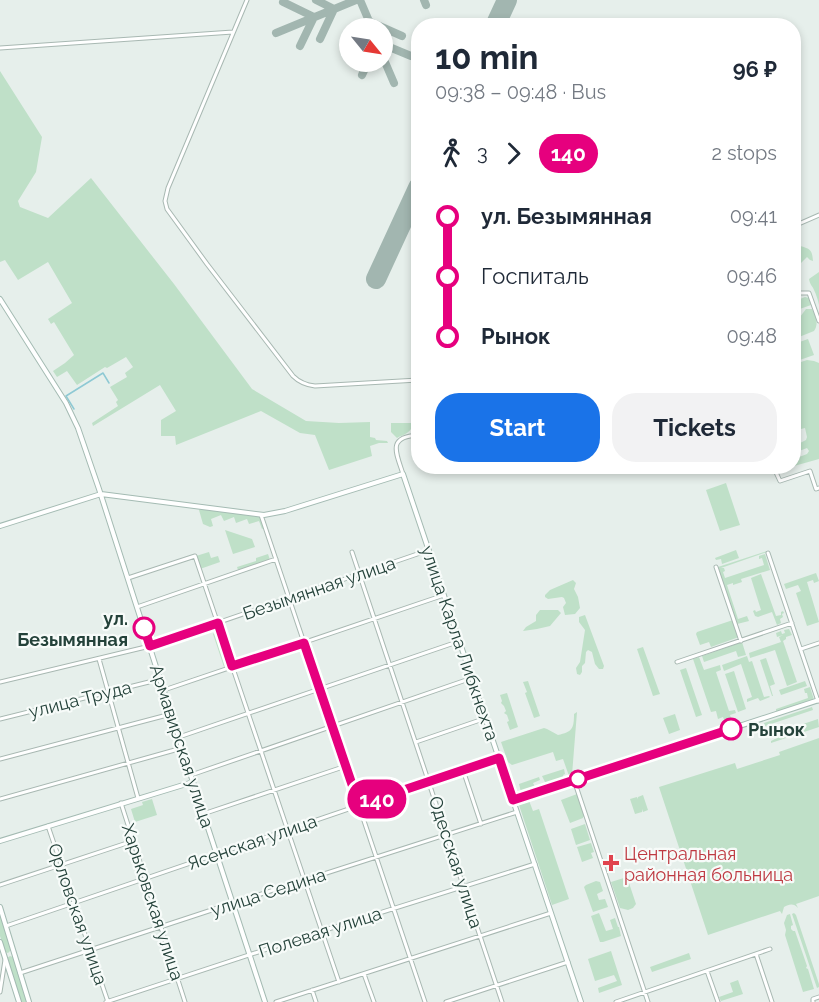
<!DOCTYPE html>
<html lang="en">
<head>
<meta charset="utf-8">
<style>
  :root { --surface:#fff; --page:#f2f2f3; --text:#1f2937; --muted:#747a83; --accent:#1a73e8 }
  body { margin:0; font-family:Raleway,sans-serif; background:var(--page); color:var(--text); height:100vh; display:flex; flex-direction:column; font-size:22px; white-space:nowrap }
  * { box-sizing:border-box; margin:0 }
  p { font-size:20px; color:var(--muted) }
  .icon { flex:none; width:33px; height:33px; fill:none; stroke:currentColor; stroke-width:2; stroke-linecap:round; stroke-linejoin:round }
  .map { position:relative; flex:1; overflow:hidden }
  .drawer { position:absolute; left:411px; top:18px; width:390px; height:456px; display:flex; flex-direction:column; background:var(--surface); border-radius:24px; box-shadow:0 3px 9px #0003 }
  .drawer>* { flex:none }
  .badge { padding:0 12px; border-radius:20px; font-size:21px; line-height:39px }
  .needle { width:39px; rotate:120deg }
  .tools { position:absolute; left:339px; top:18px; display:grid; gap:12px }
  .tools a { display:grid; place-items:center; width:54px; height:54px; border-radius:50%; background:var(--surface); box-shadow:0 3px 9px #0003; font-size:30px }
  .map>.badge { position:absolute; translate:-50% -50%; box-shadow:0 0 0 3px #fff }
  .legs { display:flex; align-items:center; gap:9px; height:66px; padding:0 24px; font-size:20px }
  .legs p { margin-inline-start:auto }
  .headline { display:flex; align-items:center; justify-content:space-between; height:102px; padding:0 24px }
  h1 { font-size:33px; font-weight:700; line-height:45px }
  .action { display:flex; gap:12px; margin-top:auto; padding:12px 24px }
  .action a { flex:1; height:69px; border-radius:24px; background:var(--accent); color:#fff; font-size:24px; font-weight:700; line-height:69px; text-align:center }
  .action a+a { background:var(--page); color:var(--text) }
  ul { padding:0 24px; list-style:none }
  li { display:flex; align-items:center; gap:21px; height:60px; font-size:22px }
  li i { display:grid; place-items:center; width:9px; height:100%; margin:0 8px; background:currentColor }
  li i::after { content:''; width:15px; height:15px; margin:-8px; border:4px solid; border-radius:50%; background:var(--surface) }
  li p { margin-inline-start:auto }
  li:first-child i { background:linear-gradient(#0000 50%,currentColor 0) }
  li:last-child i { background:linear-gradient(currentColor 50%,#0000 0) }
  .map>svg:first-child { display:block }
</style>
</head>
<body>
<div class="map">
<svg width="819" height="1002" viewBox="0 0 819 1002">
  <rect width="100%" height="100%" fill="#e6efeb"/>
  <path fill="#bfe0c8" d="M0,71L42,137L36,172L18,201L20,207L48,218L91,178L174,284L252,389L306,421L339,423L370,422V437L375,438L376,440L387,441L388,443H379L370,446L372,456L329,470L315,435L300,433L261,411L176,445L175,436H161V420L176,411L160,385L93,426L92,423L118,406L116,402L118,400L110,387L127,377L125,373L133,367L126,357L107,368L105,367L77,385L67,371L57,377L53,371L65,363L74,355L54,322L51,324L48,319L72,303L48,262L18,280L5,260L0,262Z
    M794,235L799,243L800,246C811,249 812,250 813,261L810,260L807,257L801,263L794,264Z
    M819,272V305C818,300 816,294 814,290C812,285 810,285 809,279Z
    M794,292L800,299L805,297L809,298L811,305L797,310H794Z
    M806,309H812C816,316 819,324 814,331L794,339V325Z
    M808,339L814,355L794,362V344Z
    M807,360L814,361L819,363V459L794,466L792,467L794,466V459L807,454L809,451L807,448L794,453V446L806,440L807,437L805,428L797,430L794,425V369L798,363Z
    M391,423H413C412,433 404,434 397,438L391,432Z
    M726,483L740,525L720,531L706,490Z
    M200,509L260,517L264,528L262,529L259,521L249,524L247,519L236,523L234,517L224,521L221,515L211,519L213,526L210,527L203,524L199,510Z
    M225,530L252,539L255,547L233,554Z
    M736,550L739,558L722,564L721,559L716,560L715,558Z
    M767,551V552L721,568H724L725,571L723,572L725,578L764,565L762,558L759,559V556L765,554L770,570L741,579L742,582L733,585V583L727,585L738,619L747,616L749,621L737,624L718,567Z
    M209,552L211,558L218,556L220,562L200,569L196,556Z
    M268,554L270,560L238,570L237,567L256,561V558Z
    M816,573L819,581L814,583L813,580L807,582L819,622L807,626L796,593L801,591L798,585L786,589L784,584Z
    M761,574L776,616L781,615V612L783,611L784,613L782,614L783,617L780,619L781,623L777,625L772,612L758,617L755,616L753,611L755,610L756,612L761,610L751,578Z
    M573,580L576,583L574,589L578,597L580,608L575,614L565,615L563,607L566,603L564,598L562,597L548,599L545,597V595L550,590Z
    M540,610H558L561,613L550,626L537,629L523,631L526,627L536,621V615Z
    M585,615L604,666L603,669H599L595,664L592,652L588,650L586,652L585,663L582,666V672L580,675L577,674L576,668L580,662L585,630L579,622V617Z
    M733,620L739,637L711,647L709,642L700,645L696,634L697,632Z
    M214,626H216L229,665L224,667L213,634L216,632Z
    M789,629L792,635L786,637V639L783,641L797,682L787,686L775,650L750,658L749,653L781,642L779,637L783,635L777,637L776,633L781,631L782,634L785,633L784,630Z
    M742,642L746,655L738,657L736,651L704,662L702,656Z
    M643,647L660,694L653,696L637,649Z
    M747,656L749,662L752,661L764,697L769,696L770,697L760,701L758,698L747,702V699L752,697L741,664L724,671L722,665Z
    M699,657L704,670L720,665L721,670L716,672L729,711L735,710L736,713L730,715L732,720L725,722L723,717L718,719L716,711L711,712L693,659Z
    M766,658L775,684L770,686L773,696H772L760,660Z
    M686,668L702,715L696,717L680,670Z
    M734,671L746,709L738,712L725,674Z
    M528,681L540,716L534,718L525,693L527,692L523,682Z
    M805,681L807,686L781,695L779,690Z
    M810,687L814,700L776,712V709L808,698L807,693H805L804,689Z
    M507,693L518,727L510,730L507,722L509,721L507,715L504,713L506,711L504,706L501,703L502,701L500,695Z
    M812,707L813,710L765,726L764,723Z
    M577,712L572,775L569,776L563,759L556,761L553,752L512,765L508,762L501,742L544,728L547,729L558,735C572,732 574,729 574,714Z
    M675,714L680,730L669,734L663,718Z
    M818,719L819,727L771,743V741L777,738L776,733Z
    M819,738V896L796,904L798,908C794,903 789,904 784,907L782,914L780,911L708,935L659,787L735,763L737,769L780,755L779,752Z
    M564,769L565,774L563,775L564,778L546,784L542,776Z
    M539,777L540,780L533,783L535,787L521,792L519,784Z
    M577,794L585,816L583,817V818L570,823L561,800Z
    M643,795L648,810L643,812L642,809V812L635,814L630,799L637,797L638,799V797Z
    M528,798L533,811L539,809L569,899L552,905L518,802L520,800Z
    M152,799L157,815L135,822L131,809L143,805L142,802Z
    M585,824L590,840L576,845L571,829Z
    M591,843L594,852L591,853L593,858L582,862L577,847Z
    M627,877L636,904L633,908L628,910L620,908L611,882Z
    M596,881L600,882L603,891L597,894L599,900L605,899L608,907L593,912L584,887L586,885Z
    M599,913L606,931L613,929L610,920L615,918L618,927H619L621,936L603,942H600L591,916Z
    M794,913L796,915L819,984V987L817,988L792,914Z
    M0,914L11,950L8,953L5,952L0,936Z
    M790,914L793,925L791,926V929L793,931H795L807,966L806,968L808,969L814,989L803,992L785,935L786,930L784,923L787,915Z
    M611,951L622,985L599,993L598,988L617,981L614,975L595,981L588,959Z
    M689,953L691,959L652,972L650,967Z
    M10,956L13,957L27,1002H21L7,958Z
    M738,980L743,994L721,1001L719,997L733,992L730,983Z"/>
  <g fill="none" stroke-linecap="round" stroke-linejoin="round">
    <path stroke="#8ec9d4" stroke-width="1.5" d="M74,409L66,396L103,373L109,383"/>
    <path stroke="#a2b6b0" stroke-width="8" d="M316,0L334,9L320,39
      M360,0L372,28
      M424,0L426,5
      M283,2L314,17L300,46
      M501,12L505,26
      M365,28L368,21L402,36
      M276,33L356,0
      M382,44L411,56
      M382,55L394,83
      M362,75L368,62"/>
    <path stroke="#a2b6b0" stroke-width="20" d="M495,26L507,0
      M376,279L418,188"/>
    <defs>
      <path id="street" d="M247,0L168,188L165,201L167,209L207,264L293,376C299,382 306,385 315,386L418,380
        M0,48L233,32
        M794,226L819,215
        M794,288L798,293H809L819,321
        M773,466L780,481L810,471L816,489L819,488
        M403,474C396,452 387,437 418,435
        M261,515L425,1002
        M352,552L502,1002
        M768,553L818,701
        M716,567L741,641
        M128,578L195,556L339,982
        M137,607L276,559
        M801,649L819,643
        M99,659L138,798
        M677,662L792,623
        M0,682L150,646L429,550
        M164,690L444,595
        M0,719L161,679
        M179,737L460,641
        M416,742L486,718
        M0,759L171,714
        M463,770L481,824
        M191,775L472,678
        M574,780L648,1002
        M0,799L182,748
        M121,803L185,1002
        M203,814L346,766
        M48,826L108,1002
        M0,885L133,841
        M6,926L498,758
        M756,954L772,1002
        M707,971L718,1002
        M20,973L233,903L517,812
        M364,974L374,1002
        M312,990L316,1002
        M0,992L5,960
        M106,1002L322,931L535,864
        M276,1002L551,913
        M446,1002L568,962
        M616,1002L770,949
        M813,1002V999L819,997"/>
      <path id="secondary" d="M0,299L66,403L78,428L99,489L193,782L265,1002
        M0,526L101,494L264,515L285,511L403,474L581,1002
        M513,800L819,700
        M0,841L193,782
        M0,907L29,1002
        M0,942L19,1002"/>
    </defs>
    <use href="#street" stroke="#a8b8b2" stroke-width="5"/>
    <use href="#secondary" stroke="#a4bbb3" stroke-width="6"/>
    <use href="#street" stroke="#fff" stroke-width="3"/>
    <use href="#secondary" stroke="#fff" stroke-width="4"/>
  </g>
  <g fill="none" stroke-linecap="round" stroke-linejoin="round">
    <defs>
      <path id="line-1" d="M144,628L150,646L218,623L232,666L304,643L359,805L499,758L513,800L731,729"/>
    </defs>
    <use href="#line-1" stroke="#fff" stroke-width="14"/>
    <use href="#line-1" stroke="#e6007e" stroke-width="9"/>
  </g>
  <g fill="#fff" stroke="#e6007e" stroke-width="3">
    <circle cx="144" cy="628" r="10"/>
    <circle cx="731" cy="729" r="10"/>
    <circle cx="578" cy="779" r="8"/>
  </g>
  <path fill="#e0444e" stroke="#f7fbf9" stroke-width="2" d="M608 854h6v6h6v6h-6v6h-6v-6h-6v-6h6z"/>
  <g text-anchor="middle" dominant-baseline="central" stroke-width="4.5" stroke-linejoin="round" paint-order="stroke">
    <g font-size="18" fill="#24423a" stroke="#f7fbf9">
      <text transform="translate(319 588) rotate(-19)">Безымянная улица</text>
      <text transform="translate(460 643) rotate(71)">улица Карла Либкнехта</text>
      <text transform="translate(80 699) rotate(-14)">улица Труда</text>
      <text transform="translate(182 746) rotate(72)">Армавирская улица</text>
      <text transform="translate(252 842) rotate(-19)">Ясенская улица</text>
      <text transform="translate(456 862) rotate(72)">Одесская улица</text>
      <text transform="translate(268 892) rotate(-18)">улица Седина</text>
      <text transform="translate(153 902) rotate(72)">Харьковская улица</text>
      <text transform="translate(78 914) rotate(71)">Орловская улица</text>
      <text transform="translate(320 932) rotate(-18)">Полевая улица</text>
    </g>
    <g font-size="18" font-weight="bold" fill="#24423a" stroke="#f7fbf9" text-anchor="end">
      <text x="128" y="618">ул.<tspan x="128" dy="21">Безымянная</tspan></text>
      <text x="748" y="729" text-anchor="start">Рынок</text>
    </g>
    <g font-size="18" fill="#be3a42" stroke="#f7fbf9" text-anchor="start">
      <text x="624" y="853">Центральная<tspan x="624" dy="21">районная больница</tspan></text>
    </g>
  </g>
</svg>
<div class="tools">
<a><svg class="needle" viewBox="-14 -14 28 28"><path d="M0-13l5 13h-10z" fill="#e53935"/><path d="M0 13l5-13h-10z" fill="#747a83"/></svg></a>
</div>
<b class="badge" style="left:377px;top:799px;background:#e6007e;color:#fff">140</b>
<section class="drawer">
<div class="headline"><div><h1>10 min</h1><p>09:38 – 09:48 · Bus</p></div><b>96 ₽</b></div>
<div class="legs"><svg class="icon" aria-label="walk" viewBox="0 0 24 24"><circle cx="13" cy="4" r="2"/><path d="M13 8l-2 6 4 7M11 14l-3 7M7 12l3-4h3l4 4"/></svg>3<svg class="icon" aria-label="forward" viewBox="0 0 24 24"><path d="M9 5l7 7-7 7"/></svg><b class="badge" style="background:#e6007e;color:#fff">140</b><p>2 stops</p></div>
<ul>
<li><i style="color:#e6007e"></i><b>ул. Безымянная</b><p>09:41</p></li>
<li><i style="color:#e6007e"></i><span>Госпиталь</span><p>09:46</p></li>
<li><i style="color:#e6007e"></i><b>Рынок</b><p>09:48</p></li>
</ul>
<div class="action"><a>Start</a><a>Tickets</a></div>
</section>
</div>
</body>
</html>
